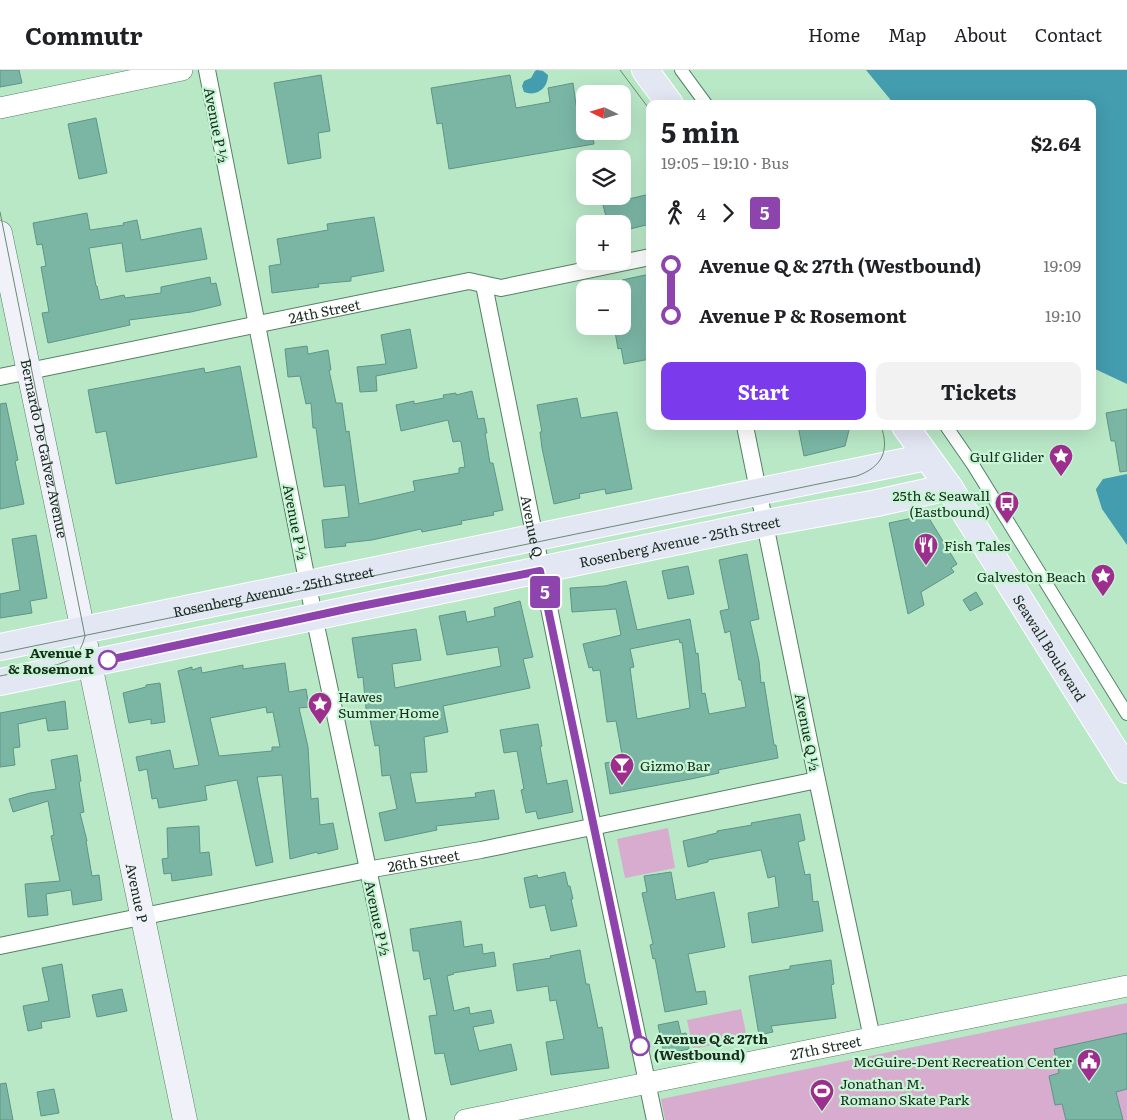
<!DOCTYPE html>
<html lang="en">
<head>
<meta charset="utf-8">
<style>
  :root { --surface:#fff; --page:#f2f2f2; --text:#202124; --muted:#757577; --line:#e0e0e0; --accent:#7c3aed }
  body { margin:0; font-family:Literata,serif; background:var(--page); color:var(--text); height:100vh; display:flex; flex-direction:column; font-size:19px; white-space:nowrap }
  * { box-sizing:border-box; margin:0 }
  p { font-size:16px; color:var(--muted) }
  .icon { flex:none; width:28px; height:28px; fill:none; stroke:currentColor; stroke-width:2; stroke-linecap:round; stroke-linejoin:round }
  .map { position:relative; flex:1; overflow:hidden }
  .details { position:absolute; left:646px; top:30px; width:450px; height:330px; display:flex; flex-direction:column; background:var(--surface); border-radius:10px; box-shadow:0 5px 20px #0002 }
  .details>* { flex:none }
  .badge { padding:0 10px; border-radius:4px; font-size:18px; line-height:32px }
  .needle { width:32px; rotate:275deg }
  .tools { position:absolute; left:576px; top:15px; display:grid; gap:10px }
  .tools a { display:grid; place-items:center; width:55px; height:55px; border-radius:10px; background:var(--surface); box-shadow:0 5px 20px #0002; font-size:25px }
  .map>.badge { position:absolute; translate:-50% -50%; box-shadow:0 0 0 2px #fff }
  .legs { display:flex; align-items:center; gap:8px; height:55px; padding:0 15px; font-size:16px }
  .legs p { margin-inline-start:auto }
  .overview { display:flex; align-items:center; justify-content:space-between; height:85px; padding:0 15px }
  h1 { font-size:28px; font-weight:700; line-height:38px }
  .button { display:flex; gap:10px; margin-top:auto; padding:10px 15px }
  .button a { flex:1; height:58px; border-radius:10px; background:var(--accent); color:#fff; font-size:20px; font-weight:700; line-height:58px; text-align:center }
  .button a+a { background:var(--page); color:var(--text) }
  ul { padding:0 15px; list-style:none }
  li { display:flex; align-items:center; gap:18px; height:50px; font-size:19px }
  li i { display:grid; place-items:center; width:8px; height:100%; margin:0 6px; background:currentColor }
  li i::after { content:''; width:12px; height:12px; margin:-6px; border:4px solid; border-radius:50%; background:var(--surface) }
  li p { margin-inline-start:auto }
  li:first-child i { background:linear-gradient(#0000 50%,currentColor 0) }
  li:last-child i { background:linear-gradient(currentColor 50%,#0000 0) }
  header { display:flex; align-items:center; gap:30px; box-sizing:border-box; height:70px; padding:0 25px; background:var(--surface); border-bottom:1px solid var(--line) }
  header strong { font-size:24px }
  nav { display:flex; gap:28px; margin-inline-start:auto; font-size:18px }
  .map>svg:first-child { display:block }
</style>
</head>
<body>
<header>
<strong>Commutr</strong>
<nav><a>Home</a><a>Map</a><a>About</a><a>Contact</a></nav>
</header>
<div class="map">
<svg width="1127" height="1050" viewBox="0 0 1127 1050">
  <rect width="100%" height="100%" fill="#b9e8c7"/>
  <path fill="#d8acce" d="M668,758L675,798L625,808L617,769Z
    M1127,933V1050H665L661,1029Z
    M741,939L747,968L693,979L687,950Z"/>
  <path fill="#449caf" d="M537,0L543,1L548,5C548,18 537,27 524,22L522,16L524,11L531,8L535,1Z
    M866,0H1127V475L1102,439L1076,356H1092V34H894Z"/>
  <path fill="#b9e8c7" d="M1093,298L1127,314V404L1103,409L1094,422L1073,356H1092Z"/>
  <path fill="#7bb6a5" stroke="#5c9686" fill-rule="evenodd" d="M0,0H19L22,13L0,17Z
    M321,5L330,61L318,63L321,88L288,94L274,13Z
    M510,5L516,38L550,32L548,18L573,13L576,35L585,33V61H592L594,74L449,99L442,53L437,54L431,18Z
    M96,48L107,103L79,109L68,54Z
    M650,124V154L622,161V154H608L603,135Z
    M87,143L90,160L124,155L123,153L137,150L141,170L201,158L207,189L126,202L122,173L89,178L96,216H97L100,230L124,225L125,228L161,223V217L210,207L211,214L216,213L221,235L191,242L129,250L130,255L48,273L42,243L49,242L41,197L46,196L42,174L37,175L33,153Z
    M374,147L384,201L351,207V211L318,214L319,217L272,223L269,196L281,194L277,169L328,160L327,154Z
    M650,204V272L647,273L650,289L624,294L621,278L618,279L614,256H622V210Z
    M410,259L417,298L376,306L377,321L360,322L357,297L386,294L381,265Z
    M307,276L308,284L328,280L331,300H329L336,333H342L346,362L349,361L359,434L415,421L413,411L459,403V398L465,397L461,372L459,371L453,372L448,350L401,361L396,335L414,331V334L444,328L443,325L456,323V325L472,321L478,349L484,348L487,363H485L490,393H493L503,440L493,442L494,445L461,451L462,454L422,462L421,459L372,470L345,473L346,476L325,478L322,450L349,447L345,415L324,417L316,358H313L311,333L306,334L300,306L288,307L285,279Z
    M240,296L257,387L116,414L106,361L96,363L88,320L204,298L205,303Z
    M577,328L581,348L617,342L632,419L606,424L605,419L579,424L580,428L554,434L542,378L540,362H542L537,335Z
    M6,333L18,390L15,391L24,434L0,439V334Z
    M1127,339V401L1120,402L1115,371H1111L1106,343Z
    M798,356H850L845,376L804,386Z
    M927,445L957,494L951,498L954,502L921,522L924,535L908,544L889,453Z
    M36,465L47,528L30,531L32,543L0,548V524L20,520L12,469Z
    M747,484L759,549L750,551L759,591L761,613L764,612L774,675H776L778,688L718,700L719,703L691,709L610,724L605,693L623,690L616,651L607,652L600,600L593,601L592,597L589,598L583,574L621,565L616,539L572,542L570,518L605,516L626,511L637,560L690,549L696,584L698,583L702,624L705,623L709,644L746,637L741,610H739L730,561L725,563L720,541L729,539L719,490ZM679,569L680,573L682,572L690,638L637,649L630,598L634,597L630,579Z
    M688,496L694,524L668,529L662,501Z
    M976,522L983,534L970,541L963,530Z
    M520,531L533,587L523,589L530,618L443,636L448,662L424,667L427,702L410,703L416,733L476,727L475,723L494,720L499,749L436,756L437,760L385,771L379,743L397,739L390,705L382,706L379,675L375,676L370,649H367L363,607L358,608L352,568L416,559L421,590L392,594L395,618L501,596L498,577L447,585L439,546L465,541L467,552L495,546L494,538Z
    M285,593L289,622L306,619L309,637L299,638L308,677L311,729L318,728L320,755L333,753L338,779L318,784L317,782L290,789L282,705L257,707L273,792L256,796L237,710L205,716L207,730L159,738L157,728L152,729L147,699L139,701L136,687L170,680L174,699L199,695L178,601L192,597V600L201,597L202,603L243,595V599ZM266,637L267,643L273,642L280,677H272V681L219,686L210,648Z
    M160,613L165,652L151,654V649L129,653L123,623L146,617V615Z
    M65,631L68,659L48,661L46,648L18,654L20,677L13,678L15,695L0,697V643Z
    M538,654L542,676L540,677L547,714L567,710L573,742L538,749L536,741L526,743L521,720L524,719L517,681L504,683L500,660Z
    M77,685L81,711L79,712L84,742L80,743L87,771H86L92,806L99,805L102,830L73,835L71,820L46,824L48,845L28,847L25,814L60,811L51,766L54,765L48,731L13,742L9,729L30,723L56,719L51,690Z
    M800,744L805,770L798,772L805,805L810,804L813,832L818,831L823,861L752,873L748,843L779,837L775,806L768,808L761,780L708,790V792L688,797L683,771L717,763V761L752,755L751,753Z
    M199,756L200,783L209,782L212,805L172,811L171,803L164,804L162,789L168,788L167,758Z
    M565,802L568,816H570L573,829H571L577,856L551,861L545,835L530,838L524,808L537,805L538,808Z
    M671,802L676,830L714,822L725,877L688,884L696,922L705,921L707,934L665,942L655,888L653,889L650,875L653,874L642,823L647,822L644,806Z
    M461,851L464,877L482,874L483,884L494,882L496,896L453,903L454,904L447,906L454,941L469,937L470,944L491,940L494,953L473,957L479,981L511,974L517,1000L451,1015L444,983L435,984L429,946L437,945L430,908L424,910L419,881H413L410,859Z
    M580,880L586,914H589L598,958L602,957L609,998L551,1005L546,972L564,969L556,930L550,931L548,916L517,921L513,894L551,888L550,886Z
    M831,890L834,914L831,915L836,948L771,956L773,962L759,965L749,906L790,899V896Z
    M62,894L70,947L41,952L42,958L28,961L23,936L49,931L42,898Z
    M122,919L127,941L97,947L92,925Z
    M678,951L681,964L686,963L689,979L664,984L658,955Z
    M1127,963V1019L1116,1022L1123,1050H1066L1062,1034L1055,1035L1049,1006L1059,1003L1054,979Z
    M6,1013L13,1050H0V1014Z
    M54,1019L59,1043L41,1046L37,1022Z"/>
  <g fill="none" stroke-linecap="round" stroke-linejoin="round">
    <defs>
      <path id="pedestrian" d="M681,0L706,34
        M946,356L973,395L1127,644"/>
      <g id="minor">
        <path d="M207,0L314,546L378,846L418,1050"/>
        <path id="s1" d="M484,215L593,756L655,1050"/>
        <path id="s2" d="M0,307L469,211L501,218L650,187"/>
        <path d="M745,356L816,705L872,968"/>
        <path id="s3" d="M0,876L367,800L481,780L817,710"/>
      </g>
      <g id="tertiary">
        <path d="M0,38L182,0"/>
        <path id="s4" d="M465,1050L1127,916"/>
      </g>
      <g id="secondary">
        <path id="s5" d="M0,163L185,1050"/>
      </g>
      <g id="primary">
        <path d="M645,0L670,34"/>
        <path id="s6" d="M905,356L949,417L1127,700"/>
        <path id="s7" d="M0,577L927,387"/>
        <path id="s8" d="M0,612L766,453L877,433L949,417"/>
      </g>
    </defs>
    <use href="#pedestrian" stroke="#548063" stroke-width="14"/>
    <use href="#minor" stroke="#548063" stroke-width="18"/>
    <use href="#tertiary" stroke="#548063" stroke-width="22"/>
    <use href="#secondary" stroke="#548063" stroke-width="25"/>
    <use href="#primary" stroke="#fff" stroke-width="28"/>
    <use href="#pedestrian" stroke="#fff" stroke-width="12"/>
    <use href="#minor" stroke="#fff" stroke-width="16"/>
    <use href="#tertiary" stroke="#fff" stroke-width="21"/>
    <use href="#secondary" stroke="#f1f2f9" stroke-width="24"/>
    <use href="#primary" stroke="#e3e6f3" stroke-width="26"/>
    <path stroke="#698a73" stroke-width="1" d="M620,0L650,40
      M0,142L85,566C83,574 80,581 74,587C60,598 18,602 0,606
      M0,583L857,406C882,397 890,381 881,356"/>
  </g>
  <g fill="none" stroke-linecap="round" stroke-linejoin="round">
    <defs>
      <path id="line-1" d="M108,590L351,538L540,501L640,976"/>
    </defs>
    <use href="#line-1" stroke="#fff" stroke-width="11"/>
    <use href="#line-1" stroke="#8e44ad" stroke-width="8"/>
  </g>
  <defs>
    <symbol id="sight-pin" viewBox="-11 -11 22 30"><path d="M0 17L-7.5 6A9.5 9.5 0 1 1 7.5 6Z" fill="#9e2e8d" stroke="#c6f6d4"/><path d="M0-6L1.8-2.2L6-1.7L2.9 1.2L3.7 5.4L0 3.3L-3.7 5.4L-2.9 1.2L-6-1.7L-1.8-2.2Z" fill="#fff"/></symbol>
    <symbol id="bus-pin" viewBox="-11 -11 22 30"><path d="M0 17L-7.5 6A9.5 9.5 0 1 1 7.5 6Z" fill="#9e2e8d" stroke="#c6f6d4"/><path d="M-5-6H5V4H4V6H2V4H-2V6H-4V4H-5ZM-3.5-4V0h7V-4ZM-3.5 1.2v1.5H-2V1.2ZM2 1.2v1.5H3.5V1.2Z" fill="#fff"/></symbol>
    <symbol id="restaurant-pin" viewBox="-11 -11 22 30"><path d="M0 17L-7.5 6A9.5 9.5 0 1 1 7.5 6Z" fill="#9e2e8d" stroke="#c6f6d4"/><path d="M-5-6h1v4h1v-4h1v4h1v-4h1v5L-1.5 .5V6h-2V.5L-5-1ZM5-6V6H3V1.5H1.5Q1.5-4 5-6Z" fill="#fff"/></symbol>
    <symbol id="bar-pin" viewBox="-11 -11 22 30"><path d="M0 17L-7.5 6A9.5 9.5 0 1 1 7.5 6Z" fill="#9e2e8d" stroke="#c6f6d4"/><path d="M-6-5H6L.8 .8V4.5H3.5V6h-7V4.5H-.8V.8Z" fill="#fff"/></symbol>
    <symbol id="civic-pin" viewBox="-11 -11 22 30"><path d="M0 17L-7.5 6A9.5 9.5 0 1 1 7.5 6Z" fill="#9e2e8d" stroke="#c6f6d4"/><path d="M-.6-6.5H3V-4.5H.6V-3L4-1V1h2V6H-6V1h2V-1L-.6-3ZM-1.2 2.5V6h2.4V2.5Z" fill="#fff"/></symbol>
    <symbol id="stadium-pin" viewBox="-11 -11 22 30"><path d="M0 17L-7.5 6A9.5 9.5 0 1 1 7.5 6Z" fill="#9e2e8d" stroke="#c6f6d4"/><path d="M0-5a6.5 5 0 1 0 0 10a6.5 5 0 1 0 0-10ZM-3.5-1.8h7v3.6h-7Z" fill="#fff"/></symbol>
  </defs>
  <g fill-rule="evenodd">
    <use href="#sight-pin" x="1047" y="372" width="28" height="38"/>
    <use href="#bus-pin" x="993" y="419" width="28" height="38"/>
    <use href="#restaurant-pin" x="912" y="461" width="28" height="38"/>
    <use href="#sight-pin" x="1089" y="492" width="28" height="38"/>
    <use href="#sight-pin" x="306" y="620" width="28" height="38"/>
    <use href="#bar-pin" x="608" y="681" width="28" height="38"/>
    <use href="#civic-pin" x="1075" y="977" width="28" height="38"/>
    <use href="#stadium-pin" x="808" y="1007" width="28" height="38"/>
  </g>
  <g fill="#fff" stroke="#8e44ad" stroke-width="2.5">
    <circle cx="108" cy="590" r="9"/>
    <circle cx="640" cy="976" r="9"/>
  </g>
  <g text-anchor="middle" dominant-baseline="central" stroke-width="4.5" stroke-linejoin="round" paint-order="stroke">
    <g font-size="14" fill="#192b1f" stroke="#c6f6d4">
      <text transform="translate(217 55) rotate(79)">Avenue P ½</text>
      <text stroke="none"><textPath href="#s2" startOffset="331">24th Street</textPath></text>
      <text stroke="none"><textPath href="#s5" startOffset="220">Bernardo De Galvez Avenue</textPath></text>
      <text transform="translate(296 452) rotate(79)">Avenue P ½</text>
      <text stroke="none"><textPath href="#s1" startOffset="246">Avenue Q</textPath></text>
      <text stroke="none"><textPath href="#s8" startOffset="694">Rosenberg Avenue - 25th Street</textPath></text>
      <text stroke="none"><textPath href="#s7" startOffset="279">Rosenberg Avenue - 25th Street</textPath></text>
      <text stroke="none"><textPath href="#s6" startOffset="265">Seawall Boulevard</textPath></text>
      <text transform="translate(808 662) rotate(79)">Avenue Q ½</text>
      <text stroke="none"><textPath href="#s3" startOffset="432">26th Street</textPath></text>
      <text stroke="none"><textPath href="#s5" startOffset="674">Avenue P</textPath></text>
      <text transform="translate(378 848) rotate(78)">Avenue P ½</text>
      <text stroke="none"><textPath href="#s4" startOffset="368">27th Street</textPath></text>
    </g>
    <g font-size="14" fill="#192b1f" stroke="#c6f6d4" text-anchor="end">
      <text x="1044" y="386">Gulf Glider</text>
      <text x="990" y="425">25th &amp; Seawall<tspan x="990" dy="16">(Eastbound)</tspan></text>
      <text x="944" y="475" text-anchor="start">Fish Tales</text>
      <text x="1086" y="506">Galveston Beach</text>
      <text x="338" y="626" text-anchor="start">Hawes<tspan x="338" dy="16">Summer Home</tspan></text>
      <text x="640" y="695" text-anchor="start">Gizmo Bar</text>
      <text x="1072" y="991">McGuire-Dent Recreation Center</text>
      <text x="840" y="1013" text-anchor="start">Jonathan M.<tspan x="840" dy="16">Romano Skate Park</tspan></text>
    </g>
    <g font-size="14" font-weight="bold" fill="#192b1f" stroke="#c6f6d4" text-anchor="end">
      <text x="94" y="582">Avenue P<tspan x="94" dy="16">&amp; Rosemont</tspan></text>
      <text x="654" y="968" text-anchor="start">Avenue Q &amp; 27th<tspan x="654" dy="16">(Westbound)</tspan></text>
    </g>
  </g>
</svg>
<div class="tools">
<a><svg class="needle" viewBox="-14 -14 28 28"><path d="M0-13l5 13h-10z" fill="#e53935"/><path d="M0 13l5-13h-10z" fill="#757577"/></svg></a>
<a><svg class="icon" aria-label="layers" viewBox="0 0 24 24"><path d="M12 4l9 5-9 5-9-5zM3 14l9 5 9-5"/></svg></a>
<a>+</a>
<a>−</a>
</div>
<b class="badge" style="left:545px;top:522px;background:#8e44ad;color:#fff">5</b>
<section class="details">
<div class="overview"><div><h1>5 min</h1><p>19:05 – 19:10 · Bus</p></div><b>$2.64</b></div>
<div class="legs"><svg class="icon" aria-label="walk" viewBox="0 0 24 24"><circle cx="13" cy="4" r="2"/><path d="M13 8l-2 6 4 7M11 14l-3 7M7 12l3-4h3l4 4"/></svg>4<svg class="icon" aria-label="forward" viewBox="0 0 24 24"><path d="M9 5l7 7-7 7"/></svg><b class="badge" style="background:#8e44ad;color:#fff">5</b></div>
<ul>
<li><i style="color:#8e44ad"></i><b>Avenue Q &amp; 27th (Westbound)</b><p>19:09</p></li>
<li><i style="color:#8e44ad"></i><b>Avenue P &amp; Rosemont</b><p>19:10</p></li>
</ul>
<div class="button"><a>Start</a><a>Tickets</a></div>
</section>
</div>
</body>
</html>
